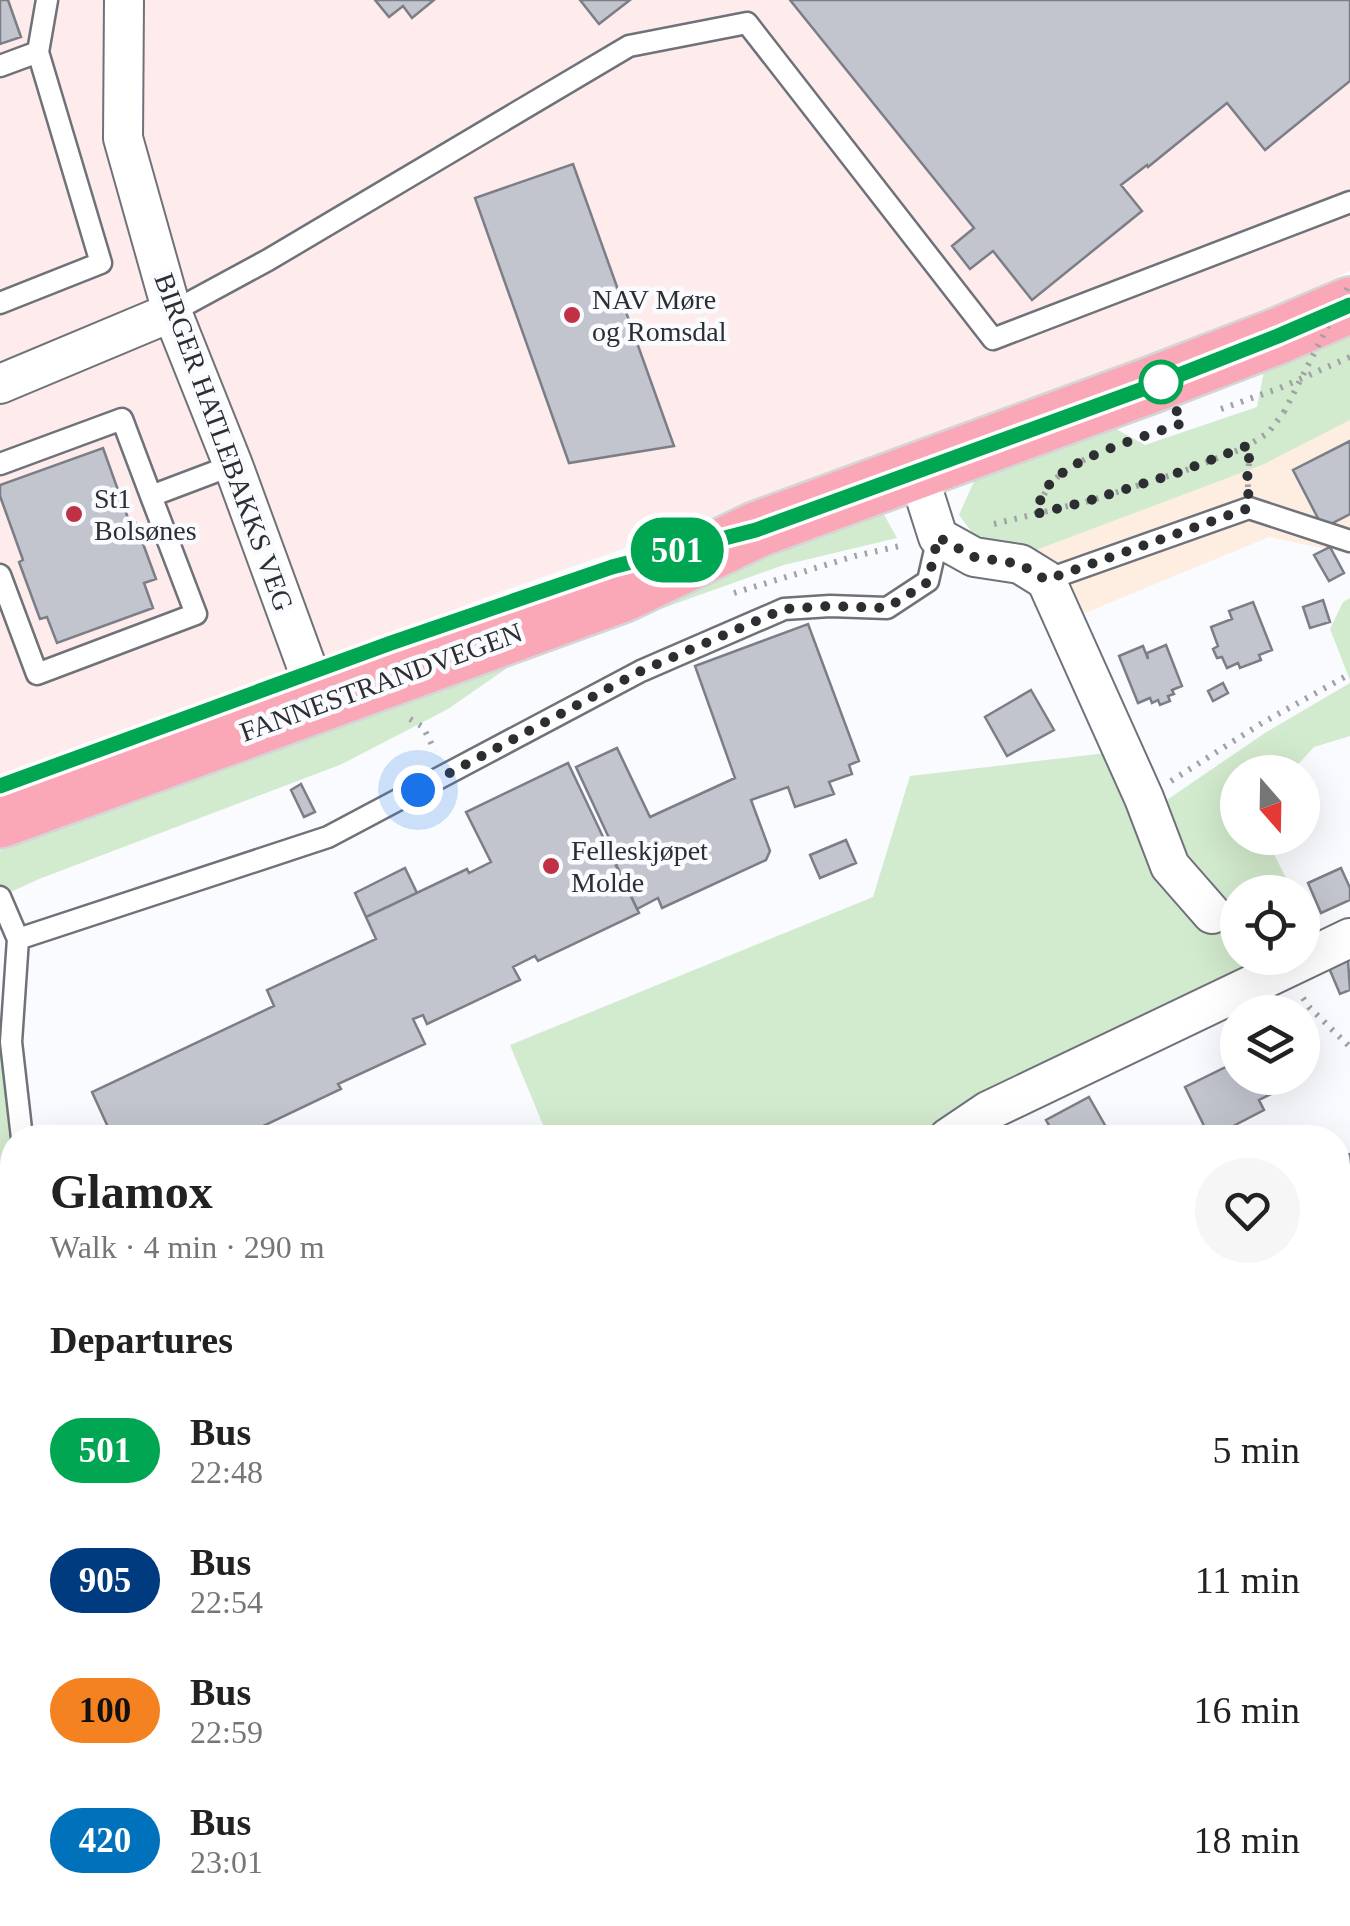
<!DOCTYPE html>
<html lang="en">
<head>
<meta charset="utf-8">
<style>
  :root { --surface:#fff; --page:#f6f6f6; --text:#222; --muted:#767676 }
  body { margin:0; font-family:"Times New Roman",serif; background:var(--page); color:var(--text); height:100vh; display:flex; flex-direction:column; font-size:38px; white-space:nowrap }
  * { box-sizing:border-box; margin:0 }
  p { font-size:32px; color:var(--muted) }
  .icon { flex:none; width:55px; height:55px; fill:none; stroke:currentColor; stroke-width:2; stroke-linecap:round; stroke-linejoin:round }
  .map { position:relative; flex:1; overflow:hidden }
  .details { position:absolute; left:0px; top:1125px; width:1350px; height:802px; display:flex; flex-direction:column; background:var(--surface); border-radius:40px 40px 0 0; box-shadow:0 10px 40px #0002 }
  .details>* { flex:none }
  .badge { padding:0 20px; border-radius:32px; font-size:35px; line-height:65px }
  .needle { width:65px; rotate:160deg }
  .controls { position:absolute; left:1220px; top:755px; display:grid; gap:20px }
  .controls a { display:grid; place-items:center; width:100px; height:100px; border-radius:50%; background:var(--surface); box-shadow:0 10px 40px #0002; font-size:50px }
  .you { position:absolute; width:50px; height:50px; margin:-25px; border:8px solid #fff; border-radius:50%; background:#1a73e8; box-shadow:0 0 0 15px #1a73e833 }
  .map>.badge { position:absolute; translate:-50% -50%; box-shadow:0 0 0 5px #fff }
  h2 { padding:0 50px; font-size:38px; line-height:90px }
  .round { display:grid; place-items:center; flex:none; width:105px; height:105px; border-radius:52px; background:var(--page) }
  .summary { display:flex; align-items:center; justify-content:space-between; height:170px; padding:0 50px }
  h1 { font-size:48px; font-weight:700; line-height:75px }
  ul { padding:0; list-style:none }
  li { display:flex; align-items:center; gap:30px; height:130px; padding:0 50px }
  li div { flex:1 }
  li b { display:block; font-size:38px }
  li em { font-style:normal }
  li .badge { min-width:110px; font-weight:700; text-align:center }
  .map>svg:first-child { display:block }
</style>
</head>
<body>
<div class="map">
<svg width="1350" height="1926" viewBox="0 0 1350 1926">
  <rect width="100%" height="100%" fill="#f9fbfe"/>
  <path fill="#fdeee1" d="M1350,420V554L1269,537L1051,627L1030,585L1036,550L1262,465Z"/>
  <path fill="#fdeceb" d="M0,0H1350V271L1183,353L517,586L279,675L0,775Z"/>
  <path fill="#d2eacd" d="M1350,332V420L1262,465L1036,550L982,546L959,515L976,477L1116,429L1145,445L1257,407L1264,371Z
    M882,511L897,538L784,565L520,659L448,709L342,764L39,879L0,897V851L10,847L7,834Z
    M1350,598V680L1330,629L1343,602Z
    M1350,683V736L1314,747L1291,772H1238V838H1266L1293,892H1238V958H1266L1130,1021L981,1098L920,1137H548L510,1045L873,897L910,776L1107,753L1139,819L1265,733Z
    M0,1040L12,1168V1724L0,1727Z"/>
  <path fill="#c2c5ce" stroke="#7b7e86" stroke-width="2.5" d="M0,0H8L21,37L0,44Z
    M375,0H434L412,18L403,6L389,17Z
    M580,0H630L599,24Z
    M790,0H1350V81L1265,150L1227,103L1148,167L1147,165L1121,185L1142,211L1032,300L993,251L970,269L952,246L974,228Z
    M573,164L674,446L569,463L475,198Z
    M1350,441V514L1323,528L1293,470Z
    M103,448L129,521L134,519L156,579L144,583L153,608L57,643L47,617L40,619L19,562L23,560L0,496V485Z
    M1330,547L1344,573L1329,581L1314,555Z
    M1323,600L1330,622L1310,628L1303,607Z
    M1253,602L1272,650L1259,655L1261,660L1240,668L1238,663L1227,668L1222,657L1217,658L1213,649L1218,646L1211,627L1232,619L1229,611Z
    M808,624L859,761L849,765L852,774L829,782L834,794L795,807L788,787L751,800L770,851L766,860L662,908L658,898L637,909L604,841L609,838L576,767L617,748L650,817L735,778L695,666Z
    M1166,645L1182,686L1172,690L1174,694L1168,696L1170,701L1160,705L1158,700L1152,703L1150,698L1138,703L1119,656L1143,646L1148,659L1147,653Z
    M1223,683L1228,693L1213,701L1208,691Z
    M1031,690L1054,730L1007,756L985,717Z
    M568,763L639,913L538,961L535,956L513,967L520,980L427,1024L423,1015L413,1019L425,1044L338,1084L341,1089L238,1138H113L92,1092L274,1006L267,990L376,939L366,917L467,869L469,873L491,862L466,812Z
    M301,784L315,812L304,817L291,790Z
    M846,840L856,863L820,878L810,855Z
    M405,868L417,893L366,917L355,893Z
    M1341,868L1350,888V900L1321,913L1308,883Z
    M1348,960L1350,990L1340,994L1329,968Z
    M1268,996L1276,1012H1238V1040L1226,1016Z
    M1238,1061V1078H1276L1281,1089L1259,1100L1264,1110L1210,1138L1185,1087Z
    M1089,1097L1106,1127L1087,1138H1056L1046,1120Z
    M1350,1154V1203L1338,1207V1158Z
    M12,1480V1528L2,1533L0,1486Z
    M1350,1720V1807L1347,1803L1338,1810V1730Z
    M463,1915H531L516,1926H448Z
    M916,1915H1032L1036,1926H906L904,1919Z
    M1128,1915H1165L1175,1926H1114Z"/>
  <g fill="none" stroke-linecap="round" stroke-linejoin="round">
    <defs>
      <path id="service" d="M0,66L38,52L47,0
        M0,303L101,263L38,52
        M172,312L268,260L629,46L747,23L993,339L1350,202
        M0,464L122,419L151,496
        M0,575L37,674L196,614L151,496L233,465
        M1046,580L1249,508L1350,541
        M0,897L18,939L11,1042L22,1138
        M18,939L328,837L641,671L784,609L830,606L887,608L928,581L938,537
        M1338,1679L1350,1669
        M1338,1864L1350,1879"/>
      <path id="minor" d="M124,0L123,138L172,312L233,465L320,703
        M0,384L172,312
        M917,471L938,537L974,557L1020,564L1046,580L1144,798L1170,866L1212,914
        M948,1138L988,1111L1350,938
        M1338,1527L1350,1544
        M1331,1926L1350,1910"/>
      <path id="primary" d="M1338,1407L1350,1400
        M732,1926L738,1915"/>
      <path id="trunk" d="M0,820L623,594L756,530L1151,385L1278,336L1350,305"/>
    </defs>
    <use href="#service" stroke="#70727a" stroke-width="25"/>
    <use href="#minor" stroke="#70727a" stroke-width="42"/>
    <use href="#primary" stroke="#d5d5d6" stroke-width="60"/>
    <use href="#trunk" stroke="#d5d5d6" stroke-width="60"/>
    <path stroke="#a1a2a5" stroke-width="6" stroke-dasharray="2.5 8" stroke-linecap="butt" d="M1221,409L1280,388L1350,357
      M1248,487C1247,472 1251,458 1249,445
      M1036,514C1048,480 1056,476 1087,458
      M994,524L1089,501L1181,472L1244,448L1268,433L1284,412
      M734,593L855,556L904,545
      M410,719L423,727L435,751
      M1171,781L1262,723L1350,674
      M1303,998L1309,1007L1350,1047
      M0,1739L12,1737"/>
    <use href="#service" stroke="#fff" stroke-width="20"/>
    <use href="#minor" stroke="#fff" stroke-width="38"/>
    <use href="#primary" stroke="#fbbeca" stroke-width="55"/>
    <use href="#trunk" stroke="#faa8b8" stroke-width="55"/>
    <path stroke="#a1a2a5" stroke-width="6" stroke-dasharray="2.5 8" stroke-linecap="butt" d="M1284,412L1350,283"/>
  </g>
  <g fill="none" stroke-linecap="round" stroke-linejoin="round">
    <defs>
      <path id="line" d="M0,786L391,643L612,567L756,530L1151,386L1278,336L1350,305"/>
    </defs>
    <use href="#line" stroke="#fff" stroke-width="22"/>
    <use href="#line" stroke="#00a651" stroke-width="15"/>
    <path stroke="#2d2e31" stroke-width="10" stroke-dasharray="0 18" d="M418,790L641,671L784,609L830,606L887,608L928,582L938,537L974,557L1020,564L1046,580L1249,508L1247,467L1250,454L1249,445L1180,472L1088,501L1036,514C1039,507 1040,498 1044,492C1063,458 1147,436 1183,423L1161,382"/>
  </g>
  <g fill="#c13145" stroke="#f9fbfe" stroke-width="4">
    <circle cx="572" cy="315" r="10"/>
    <circle cx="74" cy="514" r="10"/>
    <circle cx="551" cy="866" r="10"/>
  </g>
  <circle fill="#fff" stroke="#00a651" stroke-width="5" cx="1161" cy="382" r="20"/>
  <g text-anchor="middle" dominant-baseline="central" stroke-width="9" stroke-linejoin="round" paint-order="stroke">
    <g font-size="28" fill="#2d2e31" stroke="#f9fbfe" text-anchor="start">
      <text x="592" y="299">NAV Møre<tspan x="592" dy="32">og Romsdal</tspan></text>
      <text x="94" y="498">St1<tspan x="94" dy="32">Bolsønes</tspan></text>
      <text x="571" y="850">Felleskjøpet<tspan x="571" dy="32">Molde</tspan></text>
    </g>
    <g font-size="28" fill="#2d2e31" stroke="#f9fbfe">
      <text transform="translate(224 442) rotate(70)">BIRGER HATLEBAKKS VEG</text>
      <text transform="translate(381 682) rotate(-20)">FANNESTRANDVEGEN</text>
    </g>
  </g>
</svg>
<div class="controls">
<a><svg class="needle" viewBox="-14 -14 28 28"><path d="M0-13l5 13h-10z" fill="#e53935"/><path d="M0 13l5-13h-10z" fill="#767676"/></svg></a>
<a><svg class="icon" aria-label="locate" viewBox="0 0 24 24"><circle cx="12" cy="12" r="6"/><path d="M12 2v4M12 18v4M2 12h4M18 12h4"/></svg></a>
<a><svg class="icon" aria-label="layers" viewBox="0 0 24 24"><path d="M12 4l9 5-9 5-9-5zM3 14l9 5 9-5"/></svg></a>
</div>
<div class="you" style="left:418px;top:790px"></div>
<b class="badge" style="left:677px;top:550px;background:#00a651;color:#fff">501</b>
<section class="details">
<div class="summary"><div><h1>Glamox</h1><p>Walk · 4 min · 290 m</p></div><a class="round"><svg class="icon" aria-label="heart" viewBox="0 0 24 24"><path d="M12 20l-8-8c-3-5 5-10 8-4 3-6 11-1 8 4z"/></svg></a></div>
<h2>Departures</h2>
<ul>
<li><span class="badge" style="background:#00a651;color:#fff">501</span><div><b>Bus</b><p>22:48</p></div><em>5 min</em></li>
<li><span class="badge" style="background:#003b80;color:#fff">905</span><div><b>Bus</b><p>22:54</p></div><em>11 min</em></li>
<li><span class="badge" style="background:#f58220;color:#111">100</span><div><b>Bus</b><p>22:59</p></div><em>16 min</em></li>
<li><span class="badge" style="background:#0072bc;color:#fff">420</span><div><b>Bus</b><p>23:01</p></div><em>18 min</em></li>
</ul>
</section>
</div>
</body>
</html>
